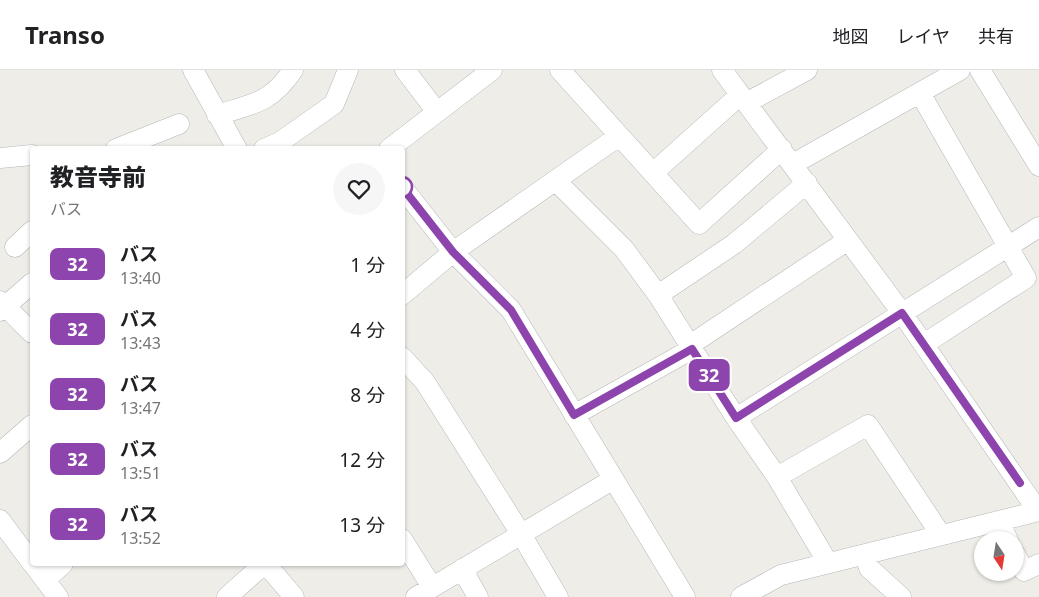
<!DOCTYPE html>
<html lang="ja">
<head>
<meta charset="utf-8">
<style>
  :root { --surface:#fff; --page:#f6f6f6; --text:#202124; --muted:#757577; --line:#e0e0e0 }
  body { margin:0; font-family:"Noto Sans","Noto Sans JP",sans-serif; background:var(--page); color:var(--text); height:100vh; display:flex; flex-direction:column; font-size:19px; white-space:nowrap }
  * { box-sizing:border-box; margin:0 }
  p { font-size:16px; color:var(--muted) }
  .icon { flex:none; width:28px; height:28px; fill:none; stroke:currentColor; stroke-width:2; stroke-linecap:round; stroke-linejoin:round }
  .map { position:relative; flex:1; overflow:hidden }
  .side { position:absolute; left:30px; top:76px; width:375px; height:420px; display:flex; flex-direction:column; background:var(--surface); border-radius:5px; box-shadow:0 1px 4px #0004 }
  .side>* { flex:none }
  .badge { padding:0 10px; border-radius:8px; font-size:18px; line-height:32px }
  .needle { width:32px; rotate:168deg }
  .buttons { position:absolute; left:974px; top:461px; display:grid; gap:10px }
  .buttons a { display:grid; place-items:center; width:50px; height:50px; border-radius:50%; background:var(--surface); box-shadow:0 1px 4px #0004; font-size:25px }
  .map>.badge { position:absolute; translate:-50% -50%; box-shadow:0 0 0 2px #fff }
  .round { display:grid; place-items:center; flex:none; width:52px; height:52px; border-radius:26px; background:var(--page) }
  .headline { display:flex; align-items:center; justify-content:space-between; height:85px; padding:0 20px }
  h1 { font-size:24px; font-weight:800; line-height:38px }
  ul { padding:0; list-style:none }
  li { display:flex; align-items:center; gap:15px; height:65px; padding:0 20px }
  li div { flex:1 }
  li b { display:block; font-size:19px }
  li em { font-style:normal }
  li .badge { min-width:55px; font-weight:700; text-align:center }
  header { display:flex; align-items:center; gap:30px; box-sizing:border-box; height:70px; padding:0 25px; background:var(--surface); border-bottom:1px solid var(--line) }
  header strong { font-size:24px }
  nav { display:flex; gap:28px; margin-inline-start:auto; font-size:18px }
  .map>svg:first-child { display:block }
</style>
</head>
<body>
<header>
<strong>Transo</strong>
<nav><a>地図</a><a>レイヤ</a><a>共有</a></nav>
</header>
<div class="map">
<svg width="1039" height="527" viewBox="0 0 1039 527">
  <rect width="100%" height="100%" fill="#efede7"/>
  <g fill="none" stroke-linecap="round" stroke-linejoin="round">
    <defs>
      <path id="minor" d="M193,0L237,79
        M405,0L437,42
        M560,0L699,154L782,79
        M722,0L902,243L1038,441
        M980,0L1039,96
        M920,23L1026,208L924,274
        M746,33L807,0
        M217,45C253,34 271,33 293,0
        M116,79L179,54
        M264,79L280,72L334,34L348,0
        M389,79L492,0
        M0,88L32,85
        M793,94L960,0
        M653,103L740,25
        M556,111L624,179L658,225L736,348L777,407L828,493
        M402,117L453,182L511,240L685,527
        M15,177L32,161
        M402,225L453,182L619,66
        M658,225L734,174L807,113
        M0,231L32,263
        M0,241L32,213
        M690,275L848,170
        M402,287L425,312L521,464L558,527
        M574,345L692,279
        M736,348L1039,157
        M0,383L32,355
        M777,407L868,355L941,465
        M0,450L32,493
        M998,451L1008,470
        M402,469L432,517
        M865,484L869,498L901,527
        M1015,484L1024,501L1039,494
        M33,494L58,527
        M266,494L294,527
        M462,499L478,527
        M45,510L63,494
        M227,527L264,494
        M416,527L612,410
        M741,527L781,505L1039,441"/>
    </defs>
    <use href="#minor" stroke="#b4b7ba" stroke-width="21"/>
    <use href="#minor" stroke="#fff" stroke-width="20"/>
  </g>
  <g fill="none" stroke-linecap="round" stroke-linejoin="round">
    <defs>
      <path id="line" d="M402,117L453,182L511,240L574,345L692,279L736,348L902,243L1020,413"/>
    </defs>
    <use href="#line" stroke="#fff" stroke-width="11"/>
    <use href="#line" stroke="#8e44ad" stroke-width="8"/>
  </g>
  <circle fill="#fff" stroke="#8e44ad" stroke-width="2.5" cx="402" cy="117" r="10"/>
</svg>
<div class="buttons">
<a><svg class="needle" viewBox="-14 -14 28 28"><path d="M0-13l5 13h-10z" fill="#e53935"/><path d="M0 13l5-13h-10z" fill="#757577"/></svg></a>
</div>
<b class="badge" style="left:709px;top:305px;background:#8e44ad;color:#fff">32</b>
<section class="side">
<div class="headline"><div><h1>教音寺前</h1><p>バス</p></div><a class="round"><svg class="icon" aria-label="heart" viewBox="0 0 24 24"><path d="M12 20l-8-8c-3-5 5-10 8-4 3-6 11-1 8 4z"/></svg></a></div>
<ul>
<li><span class="badge" style="background:#8e44ad;color:#fff">32</span><div><b>バス</b><p>13:40</p></div><em>1 分</em></li>
<li><span class="badge" style="background:#8e44ad;color:#fff">32</span><div><b>バス</b><p>13:43</p></div><em>4 分</em></li>
<li><span class="badge" style="background:#8e44ad;color:#fff">32</span><div><b>バス</b><p>13:47</p></div><em>8 分</em></li>
<li><span class="badge" style="background:#8e44ad;color:#fff">32</span><div><b>バス</b><p>13:51</p></div><em>12 分</em></li>
<li><span class="badge" style="background:#8e44ad;color:#fff">32</span><div><b>バス</b><p>13:52</p></div><em>13 分</em></li>
</ul>
</section>
</div>
</body>
</html>
